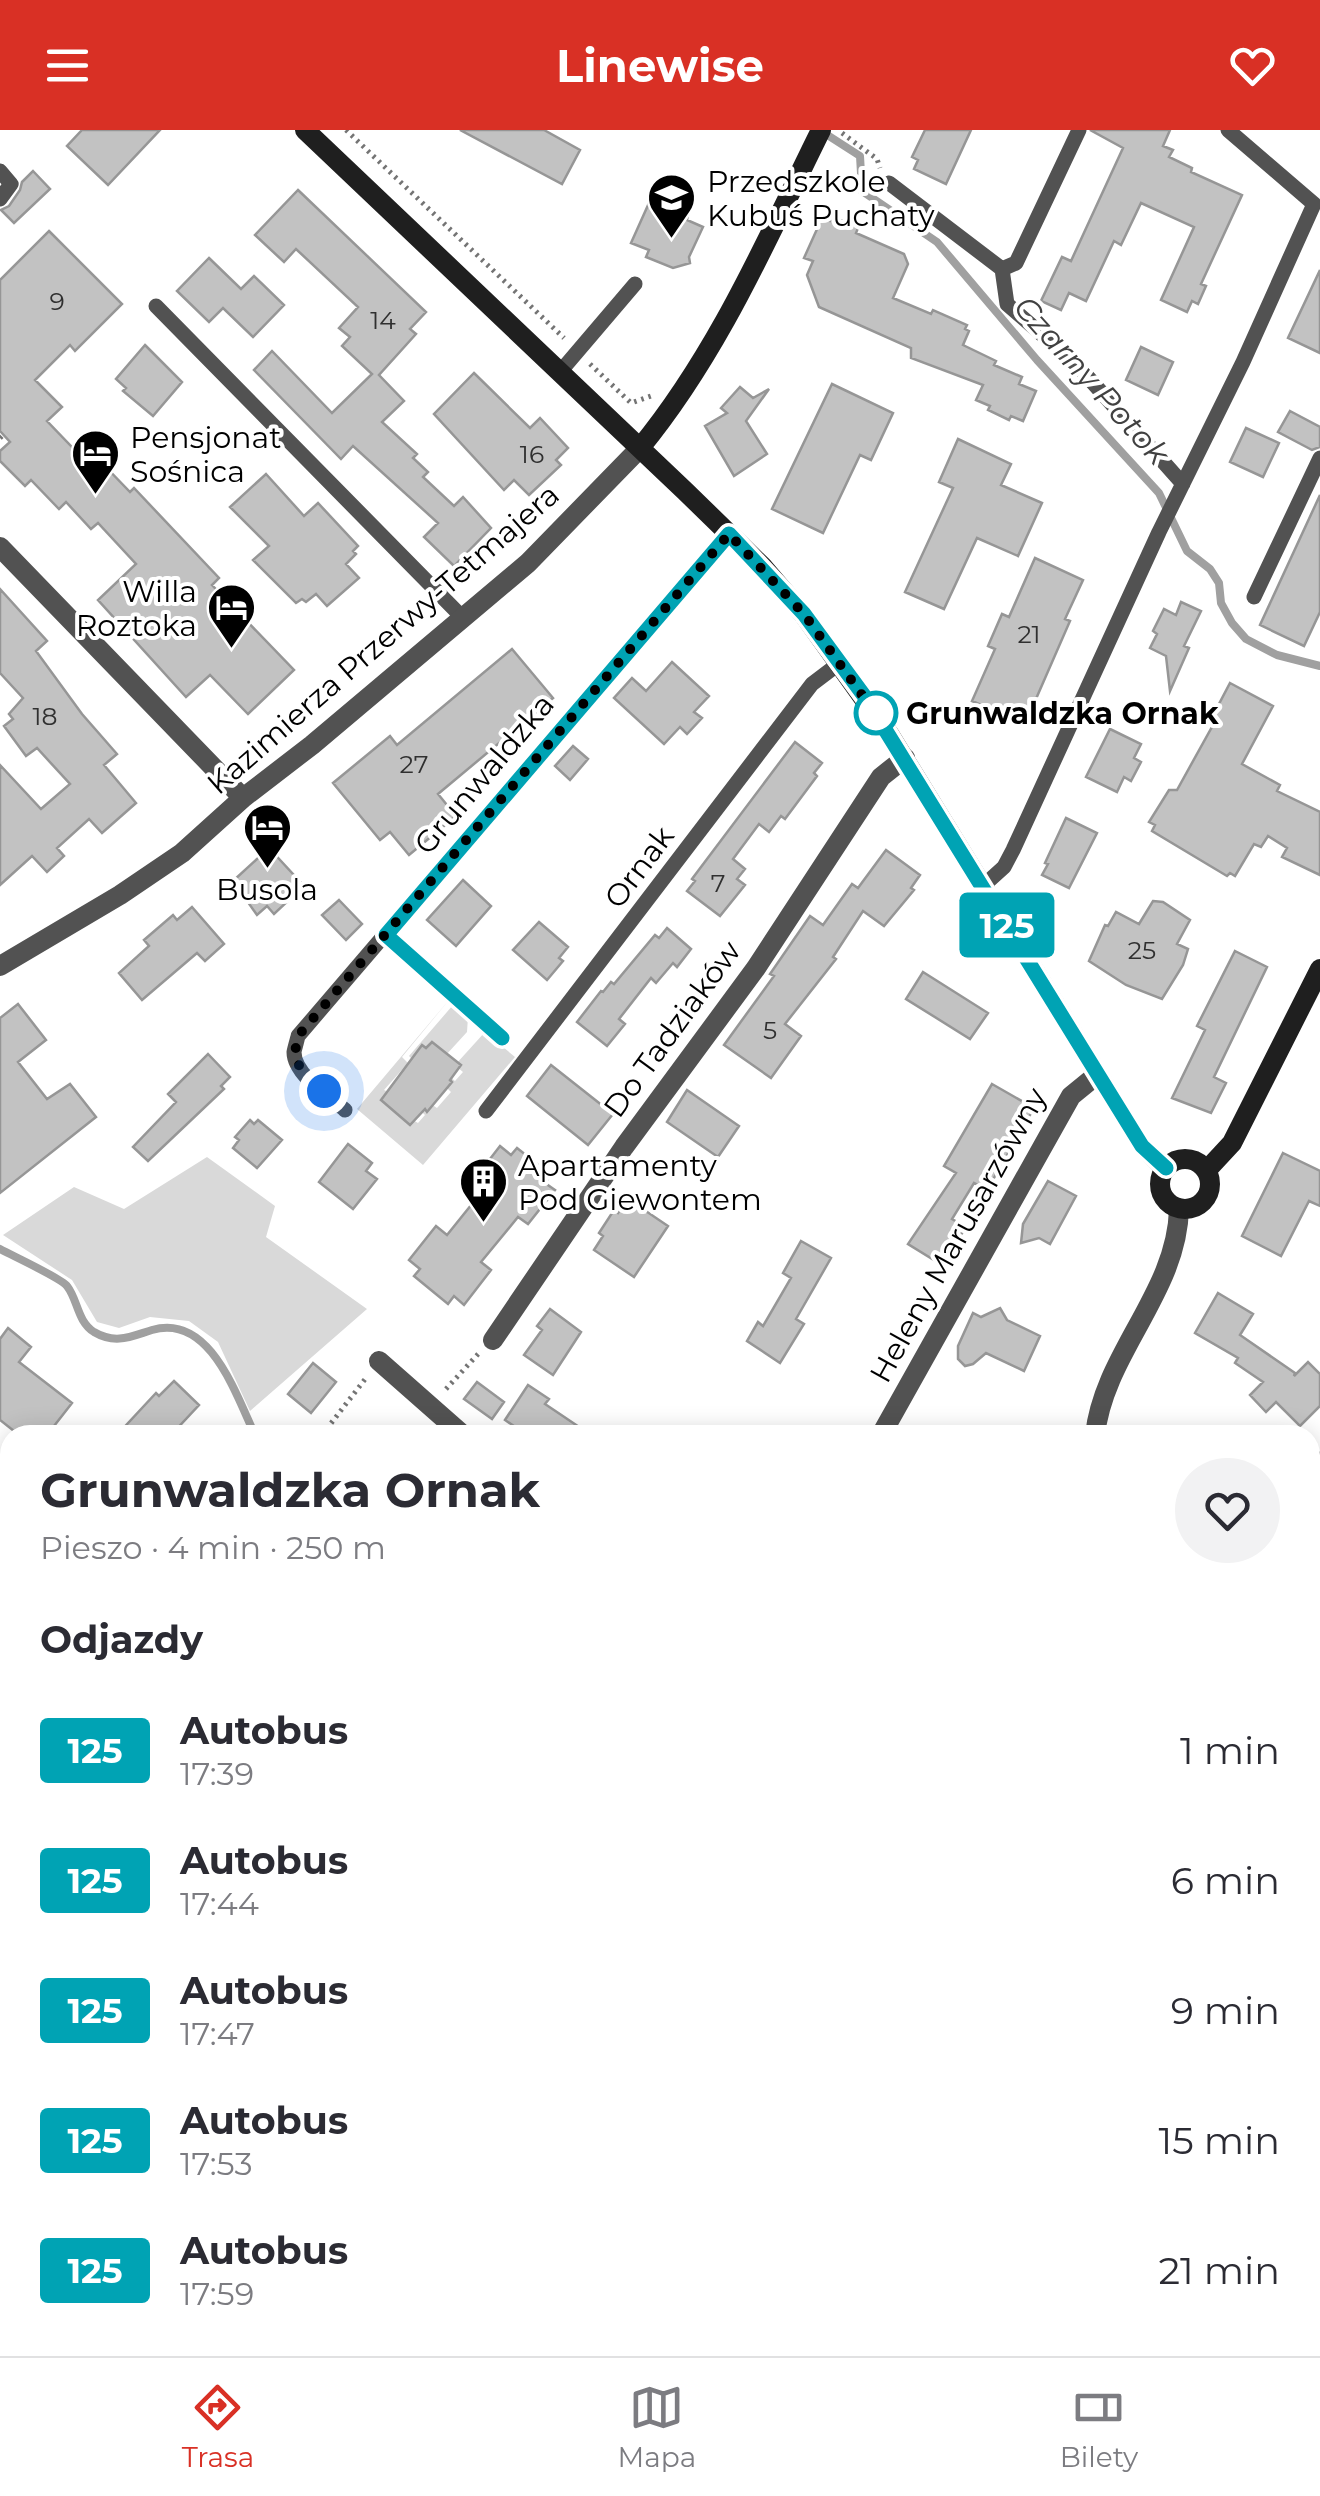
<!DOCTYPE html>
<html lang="pl">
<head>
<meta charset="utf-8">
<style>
  :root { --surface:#fff; --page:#f2f2f3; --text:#2b2b33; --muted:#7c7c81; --line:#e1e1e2; --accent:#d93025 }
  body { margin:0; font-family:Montserrat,sans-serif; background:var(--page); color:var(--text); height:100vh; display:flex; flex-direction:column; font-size:38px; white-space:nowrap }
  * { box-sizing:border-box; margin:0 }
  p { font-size:32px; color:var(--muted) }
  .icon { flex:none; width:55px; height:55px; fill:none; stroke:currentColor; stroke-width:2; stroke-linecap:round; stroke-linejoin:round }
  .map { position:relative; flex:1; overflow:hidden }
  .side { position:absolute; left:0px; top:1295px; width:1320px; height:932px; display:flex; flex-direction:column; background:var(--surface); border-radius:30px 30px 0 0; box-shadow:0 5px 25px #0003 }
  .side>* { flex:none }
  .badge { padding:0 20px; border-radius:8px; font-size:35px; line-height:65px }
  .you { position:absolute; width:50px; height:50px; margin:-25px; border:8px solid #fff; border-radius:50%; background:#1a73e8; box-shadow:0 0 0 15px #1a73e833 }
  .map>.badge { position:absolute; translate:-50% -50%; box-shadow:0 0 0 5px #fff }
  h2 { padding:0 40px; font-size:38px; line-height:90px }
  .round { display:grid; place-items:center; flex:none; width:105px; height:105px; border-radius:52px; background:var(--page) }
  .overview { display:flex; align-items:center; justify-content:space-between; height:170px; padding:0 40px }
  h1 { font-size:48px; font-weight:700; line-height:75px }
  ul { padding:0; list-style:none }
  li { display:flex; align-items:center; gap:30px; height:130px; padding:0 40px }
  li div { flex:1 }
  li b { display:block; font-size:38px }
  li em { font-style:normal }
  li .badge { min-width:110px; font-weight:700; text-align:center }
  header { display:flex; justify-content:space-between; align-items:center; height:130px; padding:0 40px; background:var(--accent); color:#fff; font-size:45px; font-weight:700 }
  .tabs { display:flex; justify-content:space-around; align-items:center; height:140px; border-top:2px solid var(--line); background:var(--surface); font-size:28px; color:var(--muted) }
  .tabs a { display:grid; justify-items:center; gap:5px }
  .tabs .on { color:var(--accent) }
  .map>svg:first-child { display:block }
</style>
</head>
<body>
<header><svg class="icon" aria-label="menu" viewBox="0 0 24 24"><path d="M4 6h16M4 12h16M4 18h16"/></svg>Linewise<svg class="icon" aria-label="heart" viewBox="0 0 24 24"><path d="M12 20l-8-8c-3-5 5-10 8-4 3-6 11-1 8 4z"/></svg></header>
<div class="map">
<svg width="1320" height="2226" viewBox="0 0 1320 2226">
  <rect width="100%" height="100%" fill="#fff"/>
  <path fill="#d9d9d9" d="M449,870L402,927L408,933L384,960L388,962L381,970L384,973L418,993L425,985L420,980L423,978L427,981L431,974L437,978L451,962L446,957L452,952L449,946L455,951L463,942L457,937L461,934H456L485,902L515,927L423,1035L357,979Z
    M453,875L468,887L467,902L446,925L433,912L412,929L409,926Z
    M207,1027L275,1076L266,1107L367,1179L250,1281L218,1212L189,1191L150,1187L119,1198L97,1192L72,1150L3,1105L74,1057L124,1079Z
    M0,1944L10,1961V2218H186L193,2226H0Z
    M1310,2003L1320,2014V2138L1310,2133Z"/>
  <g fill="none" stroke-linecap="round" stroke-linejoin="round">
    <path stroke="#a0a0a0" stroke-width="8" d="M821,1L860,26L862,61L937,112L1037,230L1159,363L1187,421L1210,439L1219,453L1221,473L1232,493L1246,509L1277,525L1320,536
      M0,1119C13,1126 61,1148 67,1156C78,1170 77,1191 94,1202C116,1215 132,1206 152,1200C210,1183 236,1265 255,1305
      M1310,2117L1320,2116"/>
  </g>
  <path fill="#c2c2c2" stroke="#969696" stroke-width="2.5" d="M82,0H160L108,55L67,16Z
    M460,0H544L580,20L562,54Z
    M925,0H971L946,54L914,39L918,30L912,27Z
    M1090,0H1170L1163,16L1173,20L1169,27L1192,38L1191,42L1242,65L1201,154L1206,156L1198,174L1192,171L1187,182L1161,170L1194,97L1141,73L1121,115L1114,111L1086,171L1069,163L1061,180L1041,171L1062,127L1071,131L1123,18Z
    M33,41L50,59L14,93L1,80L9,76L20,60L22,52Z
    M298,60L426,182L410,199L416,204L379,245L404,271L382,292L417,324L413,328L428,342L423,347L454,376L463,367L491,398L454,436L424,407L438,393L353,316L341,329L254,240L272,221L332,283L372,244L342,216L350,207L339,198L358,177L296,119L284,132L255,105Z
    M649,73L667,81L669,76L688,85L687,90L703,97L689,127L690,133L673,138L646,127L649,120L631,113Z
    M833,87L858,98L856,103L904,124L908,134L893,168L931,184L933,180L967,195L965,199L969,201L963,215L996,231L994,235L1022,247L1019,254L1036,261L1023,291L1011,286L1009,290L988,280L990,276L976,270L983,255L911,228V218L819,177L807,145L813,131L804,128L822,88L830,91Z
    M49,101L122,174L75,221L70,215L35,250L62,277L47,291L95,341L102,333L130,362L134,358L219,448L212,455L294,540L248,584L210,545L186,567L98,470L136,434L98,393L91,399L66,372L59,379L31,350L25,356L0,331V321L10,312L0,301V150Z
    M209,128L241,159L254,146L284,175L253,207L223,178L209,192L177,161Z
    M1320,140V223L1288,208Z
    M145,215L182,252L153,286L123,261L126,258L116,249Z
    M1141,217L1173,232L1158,265L1126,250Z
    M474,243L530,298L540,288L568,318L556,330L561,335L529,365L514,350L504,360L434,284Z
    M832,254L893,283L871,330L860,325L823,403L772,379Z
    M740,257L753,268L769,259L746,291L767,324L734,346L705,296L727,283L721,278Z
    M1290,281L1320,297V317L1312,320L1278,302Z
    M1246,298L1279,313L1263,347L1230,332Z
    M958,309L1011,334L1001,355L1042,373L1018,426L977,408L944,479L905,462L953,358L939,352Z
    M266,344L304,386L318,373L358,416L353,421L356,424L346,434L359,448L327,476L316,464L306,472L302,469L296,473L253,430L269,416L230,377Z
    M1320,365V482L1304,516L1260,495Z
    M1035,428L1083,450L1065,489L1070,491L1025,594L972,571L995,519L988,516L1002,484L1009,487Z
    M0,459L47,511L36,521L82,584L117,624L104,635L136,673L102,703L89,689L57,718L64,726L47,742L32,726L0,755V635L41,679L70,654L37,618L26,626L4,596L13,589L9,584L23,568L0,543Z
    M1181,472L1201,481L1184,516L1189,518L1170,561L1166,526L1150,518L1157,504L1153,501L1164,479L1176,485Z
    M512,519L553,568L438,664L456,686L409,725L390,702L380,710L333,653L390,606L397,615Z
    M672,532L709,566L694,582L702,588L687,604L680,597L664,614L614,568L632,548L646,561Z
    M1230,553L1273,576L1242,634L1280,655L1277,661L1320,682V745L1282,727L1287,718L1268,706L1261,717L1254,714L1235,746L1230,743L1227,746L1152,701L1155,695L1149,692L1169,660H1177L1213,595L1209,593Z
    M1110,599L1141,614L1134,628L1141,632L1131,651L1124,647L1117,662L1086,647Z
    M795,612L822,633L814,643L817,646L785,689L781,686L769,702L759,694L733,729L745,739L737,749L745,755L720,786L687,761L695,751L692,749Z
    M573,616L588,629L570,650L555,636Z
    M1066,688L1097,703L1069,758L1042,745L1048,734L1045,733Z
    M269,718L304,756L274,784L267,776L257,785L233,751Z
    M886,720L920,745L911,758L914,760L884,796L863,781L833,827L836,829L785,894L801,906L771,948L724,915L774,846L770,844L810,786L823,795L852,754L858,758Z
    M463,750L491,776L456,816L427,790Z
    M339,770L362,794L346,810L322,785Z
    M1153,771L1163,772L1190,790L1177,814L1188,819L1183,835L1162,869L1126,855L1089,831L1105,795L1108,796L1116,782L1139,794Z
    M192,777L224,814L205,831L197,823L142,870L119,843L149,816L144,810L173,785L177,790Z
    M539,792L568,817L559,828L563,831L547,850L513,820Z
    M667,798L691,819L677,837L673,833L656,853L651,848L619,889L625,894L607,916L577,892L601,861L603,862L611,852L614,854L655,805L659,808Z
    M1235,821L1267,837L1214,947L1226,953L1211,983L1172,968L1205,900L1197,896Z
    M923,842L988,883L970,909L906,869Z
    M18,874L46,910L18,932L47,969L70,954L96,987L0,1063V888Z
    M432,912L461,935L450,950L452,952L427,982L425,979L410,995L381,970L422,915L426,918Z
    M208,924L230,947L221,956L224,959L148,1031L133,1017L176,972L168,964Z
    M551,935L613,984L588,1015L527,966Z
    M992,954L1034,978L987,1060L974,1053L952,1089L966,1097L942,1135L908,1114L956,1043L944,1036Z
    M687,960L739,996L718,1027L667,992Z
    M250,990L254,994L258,990L282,1010L257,1038L233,1018L239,1010L235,1007Z
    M348,1014L372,1033L366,1041L377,1049L353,1079L319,1052Z
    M500,1016L511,1025L517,1018L551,1045L545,1053L555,1060L528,1094L518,1087L481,1132L491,1140L464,1175L454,1166L448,1174L414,1146L420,1139L409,1130L436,1096L447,1105L484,1059L473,1051Z
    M1283,1023L1320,1041V1076L1309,1071L1281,1126L1242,1106Z
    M1048,1051L1076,1066L1050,1114L1039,1108L1021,1113L1023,1094Z
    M628,1069L668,1096L634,1147L594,1120L603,1106L599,1103L614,1080L618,1083Z
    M801,1111L831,1128L796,1189L804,1194L780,1233L747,1211L758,1192L763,1196L791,1148L783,1143Z
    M1218,1163L1253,1184L1240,1205L1295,1243L1294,1246L1308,1232L1320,1244V1276L1300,1296L1276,1272L1266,1282L1250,1265L1263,1252L1235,1233L1238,1228L1195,1203Z
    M1000,1178L1007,1190L1040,1206L1024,1241L986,1223L973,1234L965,1236L958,1229V1216L973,1183L981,1187Z
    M550,1179L581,1202L553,1245L524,1225L542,1200L537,1196Z
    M8,1198L31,1217L19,1232L72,1273L47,1305H19L0,1290V1209Z
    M313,1233L336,1252L311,1283L288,1264Z
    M174,1251L199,1275L171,1305H117L156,1263L159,1266Z
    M477,1252L504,1272L492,1289L464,1269Z
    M528,1255L549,1269L545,1274L591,1305H527L505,1290Z"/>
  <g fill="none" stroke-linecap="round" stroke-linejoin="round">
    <path stroke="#747474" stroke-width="5" stroke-dasharray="2.5 5" stroke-linecap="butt" d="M346,0L564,208
      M842,3L877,29L880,38
      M590,234L631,273L651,266
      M0,308L3,305
      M446,1259L479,1223
      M322,1305L366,1248
      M1310,1603L1320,1612
      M1310,1636H1320
      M1315,1638L1320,1652"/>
    <path stroke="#525252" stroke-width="15" d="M0,41L11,54L0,69
      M889,53L1002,139L1016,133L1079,0
      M1002,139L1007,174L1078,236L1183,354
      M156,176L463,488
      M560,242L635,154
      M1254,467L1320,328
      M983,756L1004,737L1013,720L1159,402L1243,232L1314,74L1228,0
      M386,805L502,908
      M345,980C330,967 294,945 294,922C294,921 298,907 298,906L729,403
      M486,981L812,554L841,532
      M1310,1339L1320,1329"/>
    <path stroke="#525252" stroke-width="20" d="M0,417L243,668
      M0,836L120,765L182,723L243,668L312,615L528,433L640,318
      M493,1210L624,1017L756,838L881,647L905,628
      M379,1231L463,1305
      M881,1305L1071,966L1098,944
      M1095,1305C1104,1223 1177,1163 1179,1079
      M0,1350L10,1354
      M1310,1692L1320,1700
      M1223,2218L1266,2226
      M647,2226L652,2218"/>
    <path stroke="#1f1f1f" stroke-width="20" d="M305,0L685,361L763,437L804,485L889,604L1142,1016L1166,1039
      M640,318C718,223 767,109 821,0
      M1160 1054a25 25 0 1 1 50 0a25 25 0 1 1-50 0Z
      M1206,1041L1232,1013L1320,839"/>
  </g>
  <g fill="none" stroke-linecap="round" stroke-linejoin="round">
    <defs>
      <path id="line" d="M502,908L386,805L729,404L804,484L865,567L1142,1016L1166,1038"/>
    </defs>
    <use href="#line" stroke="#fff" stroke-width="22"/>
    <use href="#line" stroke="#00a3b4" stroke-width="15"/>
    <path stroke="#000" stroke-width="10" stroke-dasharray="0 18" d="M324,961C303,942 290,935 298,906L729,404L804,484L877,586L876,583"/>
  </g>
  <defs>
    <symbol id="school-pin" viewBox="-11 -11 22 30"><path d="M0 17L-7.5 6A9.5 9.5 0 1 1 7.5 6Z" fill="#000" stroke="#fff"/><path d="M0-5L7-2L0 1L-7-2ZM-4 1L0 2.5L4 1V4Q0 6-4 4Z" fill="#fff"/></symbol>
    <symbol id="hotel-pin" viewBox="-11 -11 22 30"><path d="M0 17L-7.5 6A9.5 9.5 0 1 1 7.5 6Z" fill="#000" stroke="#fff"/><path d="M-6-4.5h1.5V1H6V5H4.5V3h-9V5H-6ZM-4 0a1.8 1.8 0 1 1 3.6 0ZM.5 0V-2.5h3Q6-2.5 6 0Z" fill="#fff"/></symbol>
    <symbol id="building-pin" viewBox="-11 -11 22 30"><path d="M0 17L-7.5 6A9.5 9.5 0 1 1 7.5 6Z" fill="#000" stroke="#fff"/><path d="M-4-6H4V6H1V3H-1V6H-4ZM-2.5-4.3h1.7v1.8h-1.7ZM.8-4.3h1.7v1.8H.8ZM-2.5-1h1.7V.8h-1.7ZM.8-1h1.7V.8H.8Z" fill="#fff"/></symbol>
  </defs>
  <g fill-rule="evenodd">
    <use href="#school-pin" x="644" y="40" width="55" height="75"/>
    <use href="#hotel-pin" x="68" y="296" width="55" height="75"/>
    <use href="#hotel-pin" x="204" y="450" width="55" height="75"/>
    <use href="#hotel-pin" x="240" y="670" width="55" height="75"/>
    <use href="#building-pin" x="456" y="1024" width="55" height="75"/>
  </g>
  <circle fill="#fff" stroke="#00a3b4" stroke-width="5" cx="876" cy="583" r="20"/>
  <g text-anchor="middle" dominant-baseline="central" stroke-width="8" stroke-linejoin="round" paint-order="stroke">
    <g font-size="25" fill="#303030">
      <text x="57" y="171">9</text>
      <text x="383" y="190">14</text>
      <text x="532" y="324">16</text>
      <text x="1029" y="504">21</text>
      <text x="45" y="586">18</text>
      <text x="414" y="634">27</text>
      <text x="718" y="753">7</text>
      <text x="1142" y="820">25</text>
      <text x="770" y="900">5</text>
    </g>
    <g font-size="30" fill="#000" stroke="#fff" text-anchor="start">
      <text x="707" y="51">Przedszkole<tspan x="707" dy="34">Kubuś Puchaty</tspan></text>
      <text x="130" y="307">Pensjonat<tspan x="130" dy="34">Sośnica</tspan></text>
      <text x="197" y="461" text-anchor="end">Willa<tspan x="197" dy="34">Roztoka</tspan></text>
      <text x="267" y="759" text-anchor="middle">Busola</text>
      <text x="518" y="1035">Apartamenty<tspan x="518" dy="34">Pod Giewontem</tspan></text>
    </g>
    <g font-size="30" fill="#000" stroke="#fff">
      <text transform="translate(383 509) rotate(-41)">Kazimierza Przerwy-Tetmajera</text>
      <text transform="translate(484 644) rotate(-50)">Grunwaldzka</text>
      <text transform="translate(639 737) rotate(-53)">Ornak</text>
      <text transform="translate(672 899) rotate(-54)">Do Tadziaków</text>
      <text transform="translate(958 1105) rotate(-61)">Heleny Marusarzówny</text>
    </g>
    <g font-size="30" font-weight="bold" fill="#000" stroke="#fff" text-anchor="start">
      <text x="906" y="583">Grunwaldzka Ornak</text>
    </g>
    <g font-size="32" font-style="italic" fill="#414141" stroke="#fff">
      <text transform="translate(1092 250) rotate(48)">Czarny Potok</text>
    </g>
  </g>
</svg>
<div class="you" style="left:324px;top:961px"></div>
<b class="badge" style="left:1007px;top:795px;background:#00a3b4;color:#fff">125</b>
<section class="side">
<div class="overview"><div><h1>Grunwaldzka Ornak</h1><p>Pieszo · 4 min · 250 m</p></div><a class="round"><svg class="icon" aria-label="heart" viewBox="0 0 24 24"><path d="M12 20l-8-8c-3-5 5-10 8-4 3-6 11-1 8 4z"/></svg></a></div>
<h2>Odjazdy</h2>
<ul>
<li><span class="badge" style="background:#00a3b4;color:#fff">125</span><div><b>Autobus</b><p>17:39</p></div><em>1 min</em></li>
<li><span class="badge" style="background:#00a3b4;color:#fff">125</span><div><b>Autobus</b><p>17:44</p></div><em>6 min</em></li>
<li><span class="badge" style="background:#00a3b4;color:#fff">125</span><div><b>Autobus</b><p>17:47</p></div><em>9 min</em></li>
<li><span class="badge" style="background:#00a3b4;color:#fff">125</span><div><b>Autobus</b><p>17:53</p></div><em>15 min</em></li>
<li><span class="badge" style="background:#00a3b4;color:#fff">125</span><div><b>Autobus</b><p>17:59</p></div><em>21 min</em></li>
</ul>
</section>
</div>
<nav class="tabs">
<a class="on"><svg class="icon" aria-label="directions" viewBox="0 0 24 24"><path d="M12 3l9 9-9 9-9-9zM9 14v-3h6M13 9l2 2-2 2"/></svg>Trasa</a>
<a><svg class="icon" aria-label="map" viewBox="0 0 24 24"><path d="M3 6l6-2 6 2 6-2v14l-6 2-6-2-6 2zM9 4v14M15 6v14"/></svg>Mapa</a>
<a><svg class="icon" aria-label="tickets" viewBox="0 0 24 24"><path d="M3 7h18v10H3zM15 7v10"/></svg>Bilety</a>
</nav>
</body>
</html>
